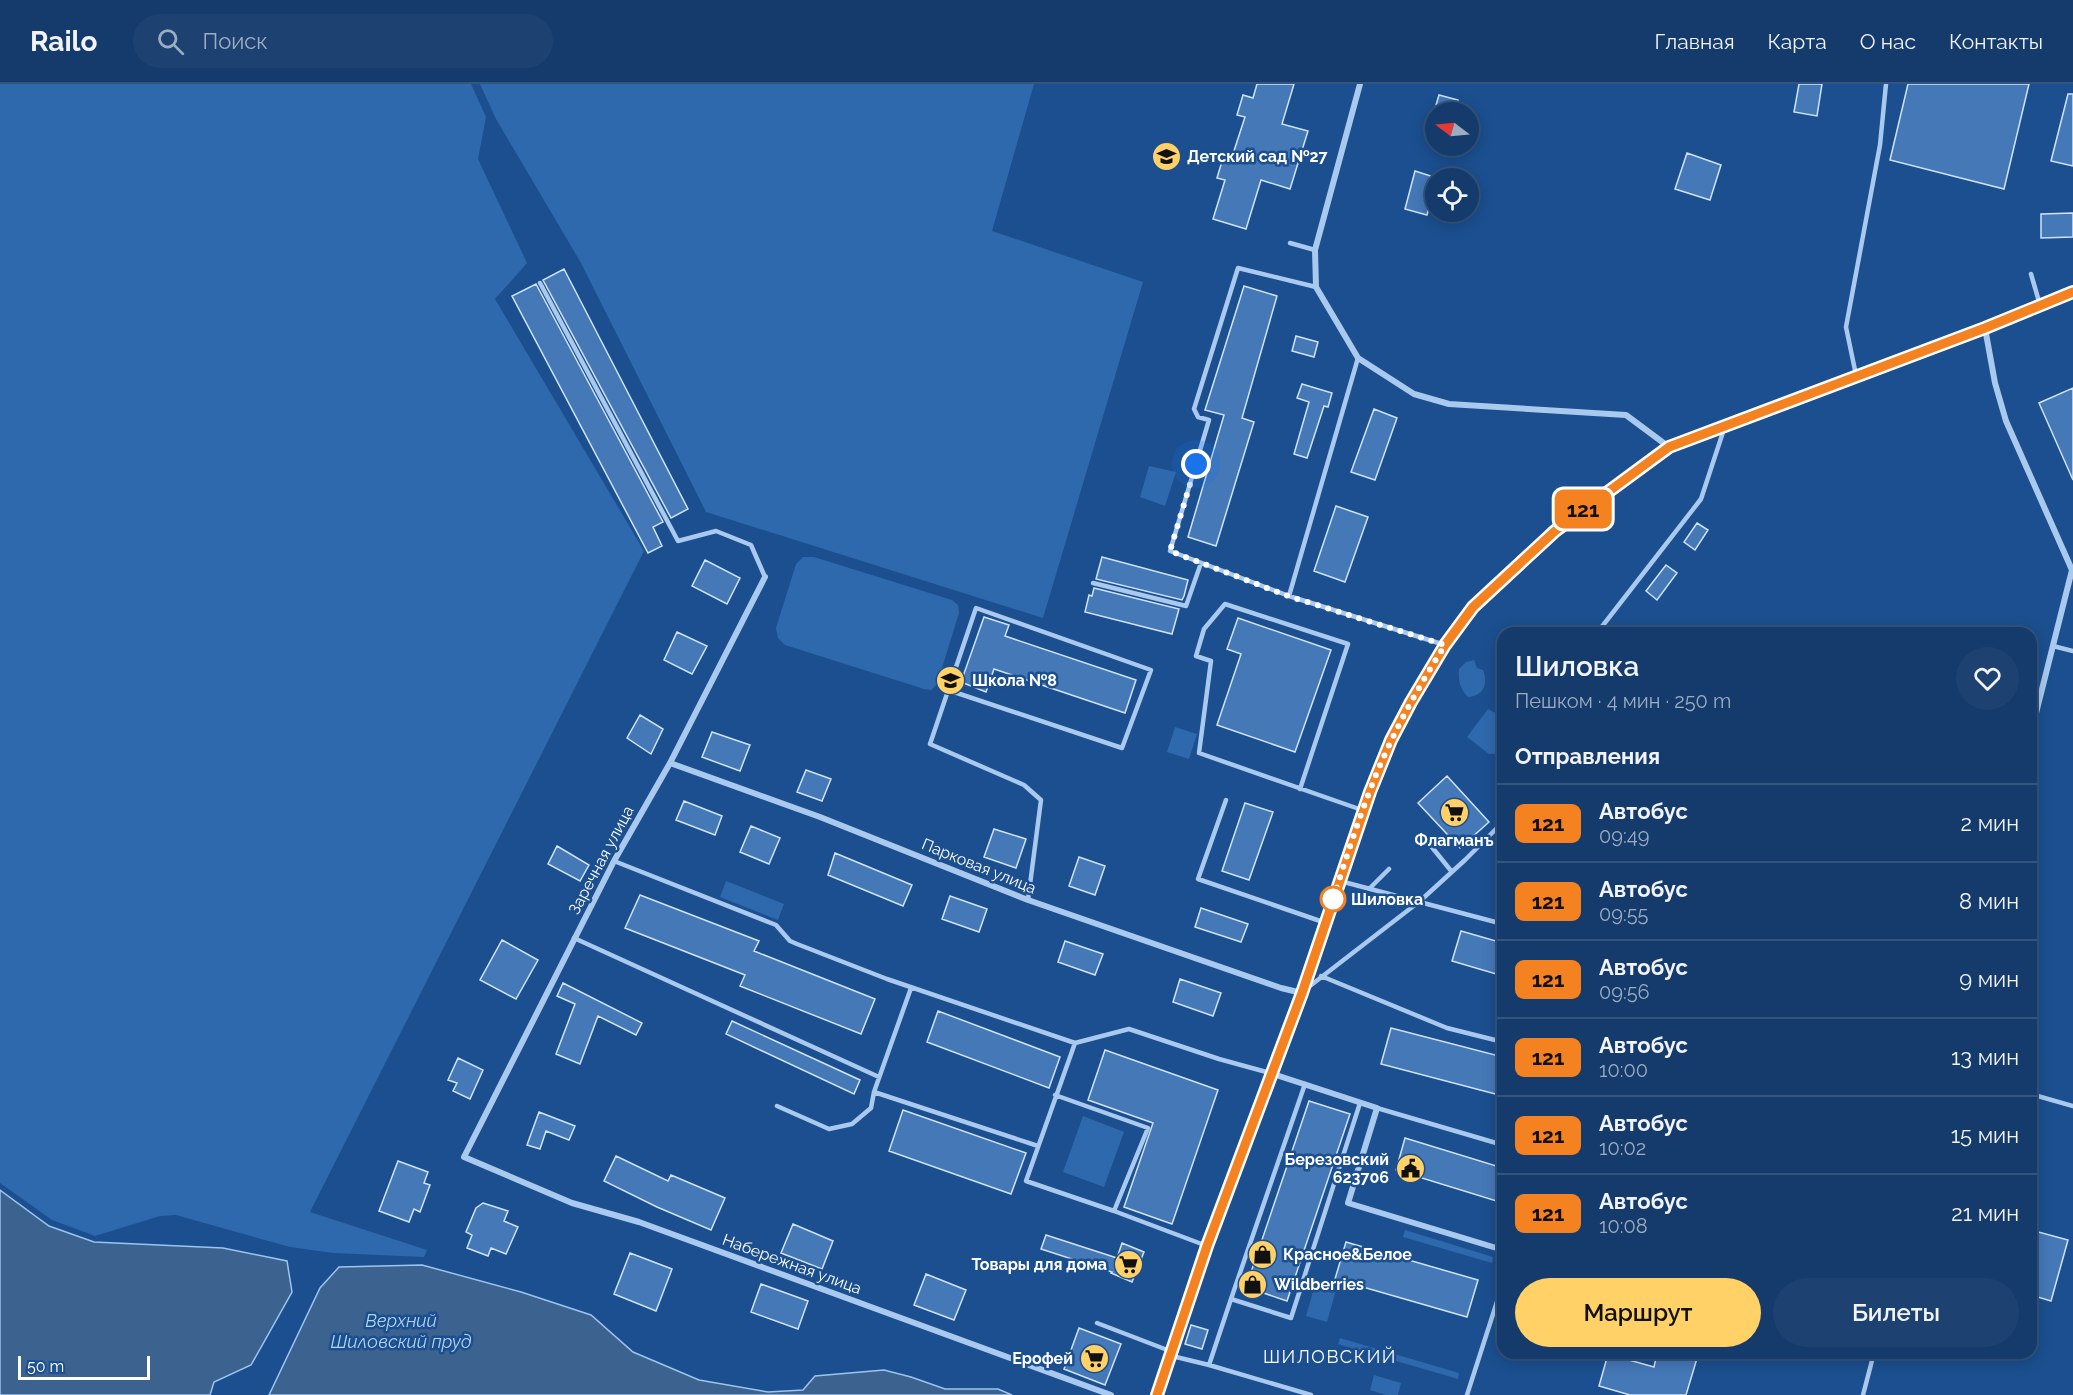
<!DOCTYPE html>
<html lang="ru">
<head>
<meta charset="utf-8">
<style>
  :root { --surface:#143b6b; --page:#1d4271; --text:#f1f3f6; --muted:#9dadc1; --line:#33557e; --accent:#ffd166 }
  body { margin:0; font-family:Raleway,sans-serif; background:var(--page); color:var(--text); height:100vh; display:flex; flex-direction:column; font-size:22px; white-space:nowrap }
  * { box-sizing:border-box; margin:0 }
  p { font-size:20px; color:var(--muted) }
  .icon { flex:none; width:33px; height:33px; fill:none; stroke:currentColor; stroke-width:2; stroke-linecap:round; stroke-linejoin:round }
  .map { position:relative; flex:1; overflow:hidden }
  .panel { position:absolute; left:1497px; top:543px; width:540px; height:732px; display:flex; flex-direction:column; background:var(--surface); border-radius:18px; box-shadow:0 3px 15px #0003,0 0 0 2px var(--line) }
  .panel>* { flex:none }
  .badge { padding:0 12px; border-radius:9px; font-size:21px; line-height:39px }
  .needle { width:39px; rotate:286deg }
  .buttons { position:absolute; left:1425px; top:18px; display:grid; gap:12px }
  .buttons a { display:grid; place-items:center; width:54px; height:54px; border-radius:50%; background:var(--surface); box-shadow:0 3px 15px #0003,0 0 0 2px var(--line); font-size:30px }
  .scale { position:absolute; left:18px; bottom:15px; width:132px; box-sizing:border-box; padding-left:6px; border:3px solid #fff; border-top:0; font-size:16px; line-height:21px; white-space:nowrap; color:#fff; -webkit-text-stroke:4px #1b4f8f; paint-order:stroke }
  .you { position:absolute; width:30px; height:30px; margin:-15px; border:4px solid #fff; border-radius:50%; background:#1a73e8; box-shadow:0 0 0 9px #1a73e833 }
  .map>.badge { position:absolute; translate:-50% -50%; box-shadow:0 0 0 3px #fff }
  h2 { padding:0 18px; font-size:22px; line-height:54px }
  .round { display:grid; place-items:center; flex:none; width:63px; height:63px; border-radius:32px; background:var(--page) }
  .overview { display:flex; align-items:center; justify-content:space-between; height:102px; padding:0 18px }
  h1 { font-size:28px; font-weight:600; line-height:45px }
  .primary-button { display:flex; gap:12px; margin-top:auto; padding:12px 18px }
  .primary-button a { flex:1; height:69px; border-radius:36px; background:var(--accent); color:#111; font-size:24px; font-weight:600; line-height:69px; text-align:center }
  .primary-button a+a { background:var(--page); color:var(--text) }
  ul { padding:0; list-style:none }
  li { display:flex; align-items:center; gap:18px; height:78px; padding:0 18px; border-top:2px solid var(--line) }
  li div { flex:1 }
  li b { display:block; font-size:22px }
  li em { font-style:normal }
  li .badge { min-width:66px; font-weight:700; text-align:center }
  header { display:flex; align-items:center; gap:36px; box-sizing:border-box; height:84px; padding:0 30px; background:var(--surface); border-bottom:2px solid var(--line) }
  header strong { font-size:28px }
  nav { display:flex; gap:33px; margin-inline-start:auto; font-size:21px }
  .search { width:420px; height:54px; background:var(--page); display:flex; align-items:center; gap:15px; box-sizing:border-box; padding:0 21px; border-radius:33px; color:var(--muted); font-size:22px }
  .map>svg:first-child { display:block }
</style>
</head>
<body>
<header>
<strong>Railo</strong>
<div class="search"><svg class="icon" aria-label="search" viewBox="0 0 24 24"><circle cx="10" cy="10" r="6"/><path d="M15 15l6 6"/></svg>Поиск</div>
<nav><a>Главная</a><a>Карта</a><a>О нас</a><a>Контакты</a></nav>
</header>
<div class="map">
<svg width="2073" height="1311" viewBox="0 0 2073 1311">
  <rect width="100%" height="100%" fill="#1b4f8f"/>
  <path fill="#2e69ad" d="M0,0H471L486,33L478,75L527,179L495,215L644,467L310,1128L427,1166L424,1173L333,1169L290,1163L176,1131L160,1132L95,1152L52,1136L0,1099Z
    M480,0H1034L992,147L1143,198L1043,534L706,428L581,179L496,35Z
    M1149,382L1176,388L1165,422L1140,413Z
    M803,473H814L952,516L958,521L959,529L937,600L931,606L924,605L785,561L778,554L776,544L796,480Z
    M1474,576L1477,584L1483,586C1488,600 1484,612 1468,613C1460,605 1458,597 1459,585L1466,578Z
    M1488,625L1503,633V669L1489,670L1467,653Z
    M1175,643L1197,650L1189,675L1167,668Z
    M726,797L784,820L778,836L720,813Z
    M1083,1032L1124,1048L1104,1103L1063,1088Z
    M1405,1146L1493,1173L1492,1179L1403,1153Z
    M1315,1201L1336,1206L1327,1238L1306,1232Z
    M1340,1254L1459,1289L1458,1295L1338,1260Z
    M1374,1291L1401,1299L1398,1311H1386L1370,1306Z"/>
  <path fill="#3c6290" stroke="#9cc4f0" stroke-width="1.5" d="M0,1106L49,1142L94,1158L223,1164L287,1177L292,1208L251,1281L214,1298L210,1311H0Z
    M422,1181L521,1208L591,1231L633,1268L699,1296L768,1308L803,1306L815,1292L884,1286L911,1293L945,1305H998L1012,1311H269L320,1204L339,1183Z"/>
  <path fill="#4478b7" stroke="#cfe3fa" stroke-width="1.5" d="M1257,0H1294L1282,40L1308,47L1290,105L1261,96L1246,145L1213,135L1225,96L1217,94L1223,74L1231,76L1245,33L1237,31L1243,11L1253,14Z
    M1799,0H1822L1817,32L1794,28Z
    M1908,0H2029L2004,105L1890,76Z
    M2068,10H2073V82L2051,77Z
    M1439,11L1458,16L1455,28H1434Z
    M1687,69L1721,81L1710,116L1675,105Z
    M1415,87L1437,94L1427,131L1405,125Z
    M2073,129V153L2041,154V130Z
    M564,185L688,425L671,434L543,196Z
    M536,200L663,438L653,443L662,462L648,469L512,212Z
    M1244,202L1277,212L1242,334L1254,338L1216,462L1188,453L1224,331L1205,326Z
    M1296,252L1318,258L1314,273L1292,267Z
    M1302,300L1332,309L1328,323L1324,322L1307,374L1294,370L1309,318L1297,314Z
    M2073,304V396L2039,319Z
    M1374,325L1397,334L1375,396L1351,388Z
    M1336,422L1368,433L1345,498L1314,487Z
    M1697,439L1708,446L1695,466L1684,458Z
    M1102,473L1188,496L1184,512L1182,516L1096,495Z
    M705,476L740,494L727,520L692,502Z
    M1666,481L1677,489L1657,516L1646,507Z
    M1094,504L1179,525L1172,550L1085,528L1089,511L1092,512Z
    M984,533L1009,541L1005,552L1136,596L1125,629L994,585L986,608L961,598Z
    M1238,534L1331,566L1295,668L1217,641L1241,570L1227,565Z
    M677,548L707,562L692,590L664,576Z
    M640,631L663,645L651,670L627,654Z
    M712,648L750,661L740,687L702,673Z
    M806,686L831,695L822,717L797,708Z
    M1447,692L1489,738L1460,764L1418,719Z
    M684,717L722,732L715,751L676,736Z
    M1245,719L1273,728L1249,796L1222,787Z
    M751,742L780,754L769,780L740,768Z
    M994,745L1026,755L1016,784L984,773Z
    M557,762L589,781L580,797L548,780Z
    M835,769L912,801L903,822L828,791Z
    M1079,773L1105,782L1095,811L1069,802Z
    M640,811L759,857L754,867L875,915L861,950L740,902L745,891L625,844Z
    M950,812L987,825L979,848L942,835Z
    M1201,824L1248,840L1241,858L1195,843Z
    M1461,847L1503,859V892L1452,877Z
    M502,856L538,876L516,915L480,896Z
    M1065,857L1103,870L1095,891L1058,878Z
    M1180,895L1221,909L1213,932L1173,918Z
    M563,899L642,939L636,951L598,932L580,980L556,970L575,920L557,912Z
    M938,927L1060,973L1049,1004L927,958Z
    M732,937L860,996L854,1010L726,950Z
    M1391,944L1503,973V1012L1381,980Z
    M1105,966L1218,1006L1172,1140L1124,1123L1153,1039L1088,1016Z
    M458,974L483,986L470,1015L453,1007L457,999L448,996Z
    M1309,1017L1350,1030L1287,1217L1246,1203Z
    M903,1026L1026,1069L1011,1110L889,1067Z
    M539,1028L575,1042L569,1056L546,1047L540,1065L527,1061Z
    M1405,1054L1503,1084V1119L1396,1086Z
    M616,1072L668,1097L671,1091L725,1114L711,1146L657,1123L604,1097Z
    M398,1077L428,1088L424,1099L430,1101L420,1128L414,1125L409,1138L379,1127Z
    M483,1119L508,1127L504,1137L518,1143L506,1170L491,1164L488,1172L467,1164L472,1151L466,1148L476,1124Z
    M793,1140L833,1157L822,1185L781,1169Z
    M2031,1146L2068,1156L2051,1217L2031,1211Z
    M1046,1151L1117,1174L1122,1159L1144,1168L1132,1198L1111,1189L1112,1188L1041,1165Z
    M1346,1158L1478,1196L1467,1233L1335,1195Z
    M630,1169L672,1185L656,1227L614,1210Z
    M926,1190L966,1206L954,1236L914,1221Z
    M761,1200L808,1217L798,1245L751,1228Z
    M1191,1241L1208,1246L1202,1265L1185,1260Z
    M1079,1244L1121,1260L1105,1301L1064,1285Z
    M1657,1269H1690L1698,1271L1686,1311H1630L1599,1302L1608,1270L1654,1283Z"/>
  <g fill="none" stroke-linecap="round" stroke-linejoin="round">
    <path stroke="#a9c9ee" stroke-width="4.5" d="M1290,159L1315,166
      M2031,190L2040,221
      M540,199L678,457L716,447L751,461L765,493
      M1316,203L1238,184L1194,325L1198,333L1209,336L1170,467L1289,512L1445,561
      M1856,291L1846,243L1880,61L1886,0
      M1093,499L1186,522L1201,479
      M1289,512L1358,274
      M1597,549L1701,415L1725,342
      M2053,562L2073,567
      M948,606L1122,664L1151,586L976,524L930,660L1024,701L1041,716L1028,816
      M1300,705L1348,560L1225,520L1204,545L1196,572L1211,577L1199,669L1362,726
      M1226,716L1198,795L1326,839
      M1431,762L1452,788
      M614,777L776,841L790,857L797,860L887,895L1075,959L1129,945L1219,975L1270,989
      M1340,797L1503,840
      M1370,804L1389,785
      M574,854L879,993
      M1321,892L1447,944L1503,958
      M1306,905L1420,817L1465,776L1503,738
      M1075,959L1026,1097L1114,1127L1207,1162
      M874,1008L1038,1062
      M2031,1010L2073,1022
      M1055,1011L1148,1044L1114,1127
      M777,1022L829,1045L852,1040L871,1024L874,1008L911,904
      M1377,1024L1503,1061
      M1231,1215L1305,1000
      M1097,1239L1170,1267
      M1573,1270V1269
      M1172,1272L1209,1281L1311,1311
      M1209,1281L1231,1215L1291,1234L1360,1019
      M1467,1311L1503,1199
      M1863,1311L1874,1269"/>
    <path stroke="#a9c9ee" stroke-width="6" d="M1360,0L1315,166L1316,203L1358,274L1414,310L1449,320L1626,331L1669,363
      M1985,244L1995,299L2006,337L2072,486L2031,649
      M765,493L670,679L614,777L464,1073L572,1119L639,1138L1111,1311
      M670,679L820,733L1028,816L1281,904L1302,909
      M1273,990L1377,1024L1348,1119L1503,1166"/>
    <path stroke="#a9c9ee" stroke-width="10" d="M1157,1311L1207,1162L1302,909L1369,708L1391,656L1411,618L1445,561L1473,523L1555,447L1669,363L1985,244L2073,208"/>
  </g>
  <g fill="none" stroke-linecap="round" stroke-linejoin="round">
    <defs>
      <path id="line" d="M1157,1311L1207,1162L1302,909L1370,708L1391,656L1411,618L1445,561L1473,523L1555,447L1669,363L1985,244L2073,208"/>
    </defs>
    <use href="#line" stroke="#fff" stroke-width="14"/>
    <use href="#line" stroke="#f58220" stroke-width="9"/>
    <path stroke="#fff" stroke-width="6" stroke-dasharray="0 10.8" d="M1196,380L1170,467L1288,512L1445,561C1426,591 1408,622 1393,653C1367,706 1350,763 1332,818L1333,815"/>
  </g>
  <defs>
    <symbol id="school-disc" viewBox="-11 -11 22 22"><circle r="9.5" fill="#ffd166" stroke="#1b4f8f"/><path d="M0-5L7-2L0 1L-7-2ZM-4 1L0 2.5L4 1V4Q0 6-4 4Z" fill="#111"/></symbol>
    <symbol id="supermarket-disc" viewBox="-11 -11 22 22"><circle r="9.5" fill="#ffd166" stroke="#1b4f8f"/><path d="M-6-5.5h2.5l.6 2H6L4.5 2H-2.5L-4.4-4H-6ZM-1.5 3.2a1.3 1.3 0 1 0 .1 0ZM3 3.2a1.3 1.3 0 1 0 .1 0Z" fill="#111"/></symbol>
    <symbol id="civic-disc" viewBox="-11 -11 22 22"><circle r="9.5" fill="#ffd166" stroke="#1b4f8f"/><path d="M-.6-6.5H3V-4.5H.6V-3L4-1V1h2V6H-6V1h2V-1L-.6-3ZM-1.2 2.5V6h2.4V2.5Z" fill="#111"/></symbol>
    <symbol id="shop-disc" viewBox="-11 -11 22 22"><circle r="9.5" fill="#ffd166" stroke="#1b4f8f"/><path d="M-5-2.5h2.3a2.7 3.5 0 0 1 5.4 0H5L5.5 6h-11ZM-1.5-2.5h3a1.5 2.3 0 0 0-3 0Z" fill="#111"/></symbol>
  </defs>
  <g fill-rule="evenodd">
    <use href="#school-disc" x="1150" y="56" width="33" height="33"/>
    <use href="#school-disc" x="934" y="580" width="33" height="33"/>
    <use href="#supermarket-disc" x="1438" y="712" width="33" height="33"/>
    <use href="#civic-disc" x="1394" y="1068" width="33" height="33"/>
    <use href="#shop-disc" x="1246" y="1154" width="33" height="33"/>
    <use href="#supermarket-disc" x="1112" y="1164" width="33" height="33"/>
    <use href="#shop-disc" x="1236" y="1184" width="33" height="33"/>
    <use href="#supermarket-disc" x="1078" y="1258" width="33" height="33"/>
  </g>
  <circle fill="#fff" stroke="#f58220" stroke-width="3" cx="1333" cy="815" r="12"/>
  <g text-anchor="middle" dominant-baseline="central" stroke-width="5" stroke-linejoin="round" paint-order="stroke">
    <g font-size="16" font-weight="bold" fill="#fff" stroke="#1b4f8f" text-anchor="start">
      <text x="1187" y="72">Детский сад №27</text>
      <text x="972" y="596">Школа №8</text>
      <text x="1454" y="756" text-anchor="middle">Флагманъ</text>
      <text x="1389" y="1075" text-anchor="end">Березовский<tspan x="1389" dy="18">623706</tspan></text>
      <text x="1283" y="1170">Красное&amp;Белое</text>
      <text x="1107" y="1180" text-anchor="end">Товары для дома</text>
      <text x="1274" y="1200">Wildberries</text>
      <text x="1073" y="1274" text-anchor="end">Ерофей</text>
    </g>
    <g font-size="16" fill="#fff" stroke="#1b4f8f">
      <text transform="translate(601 776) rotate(-62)">Заречная улица</text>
      <text transform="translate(979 782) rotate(22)">Парковая улица</text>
      <text transform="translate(792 1180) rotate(20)">Набережная улица</text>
    </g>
    <g font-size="16" font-weight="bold" fill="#fff" stroke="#1b4f8f" text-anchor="start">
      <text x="1351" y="815">Шиловка</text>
    </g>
    <g font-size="18" font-style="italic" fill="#b5d3f5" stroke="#1b4f8f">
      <text x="401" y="1236">Верхний<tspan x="401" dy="21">Шиловский пруд</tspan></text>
    </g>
    <g font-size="18" letter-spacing="1.5" fill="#fff" stroke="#1b4f8f">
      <text x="1330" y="1272">ШИЛОВСКИЙ</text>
    </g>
  </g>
</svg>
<div class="buttons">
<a><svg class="needle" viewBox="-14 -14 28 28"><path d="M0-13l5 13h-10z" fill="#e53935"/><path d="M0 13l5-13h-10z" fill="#9dadc1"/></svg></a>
<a><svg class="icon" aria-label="locate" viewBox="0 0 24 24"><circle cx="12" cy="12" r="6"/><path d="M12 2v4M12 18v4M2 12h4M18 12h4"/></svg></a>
</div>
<div class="scale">50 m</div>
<div class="you" style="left:1196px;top:380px"></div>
<b class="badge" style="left:1583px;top:425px;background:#f58220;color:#111">121</b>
<section class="panel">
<div class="overview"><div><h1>Шиловка</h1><p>Пешком · 4 мин · 250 m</p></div><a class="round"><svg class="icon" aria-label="heart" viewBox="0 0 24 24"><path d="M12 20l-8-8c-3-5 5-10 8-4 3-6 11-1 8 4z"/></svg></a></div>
<h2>Отправления</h2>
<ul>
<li><span class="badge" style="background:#f58220;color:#111">121</span><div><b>Автобус</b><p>09:49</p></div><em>2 мин</em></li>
<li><span class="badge" style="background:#f58220;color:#111">121</span><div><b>Автобус</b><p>09:55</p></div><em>8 мин</em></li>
<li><span class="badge" style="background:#f58220;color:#111">121</span><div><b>Автобус</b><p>09:56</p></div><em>9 мин</em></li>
<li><span class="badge" style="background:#f58220;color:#111">121</span><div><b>Автобус</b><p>10:00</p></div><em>13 мин</em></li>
<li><span class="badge" style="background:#f58220;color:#111">121</span><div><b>Автобус</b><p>10:02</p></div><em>15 мин</em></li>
<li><span class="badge" style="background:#f58220;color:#111">121</span><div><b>Автобус</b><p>10:08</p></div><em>21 мин</em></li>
</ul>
<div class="primary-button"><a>Маршрут</a><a>Билеты</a></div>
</section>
</div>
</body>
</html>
